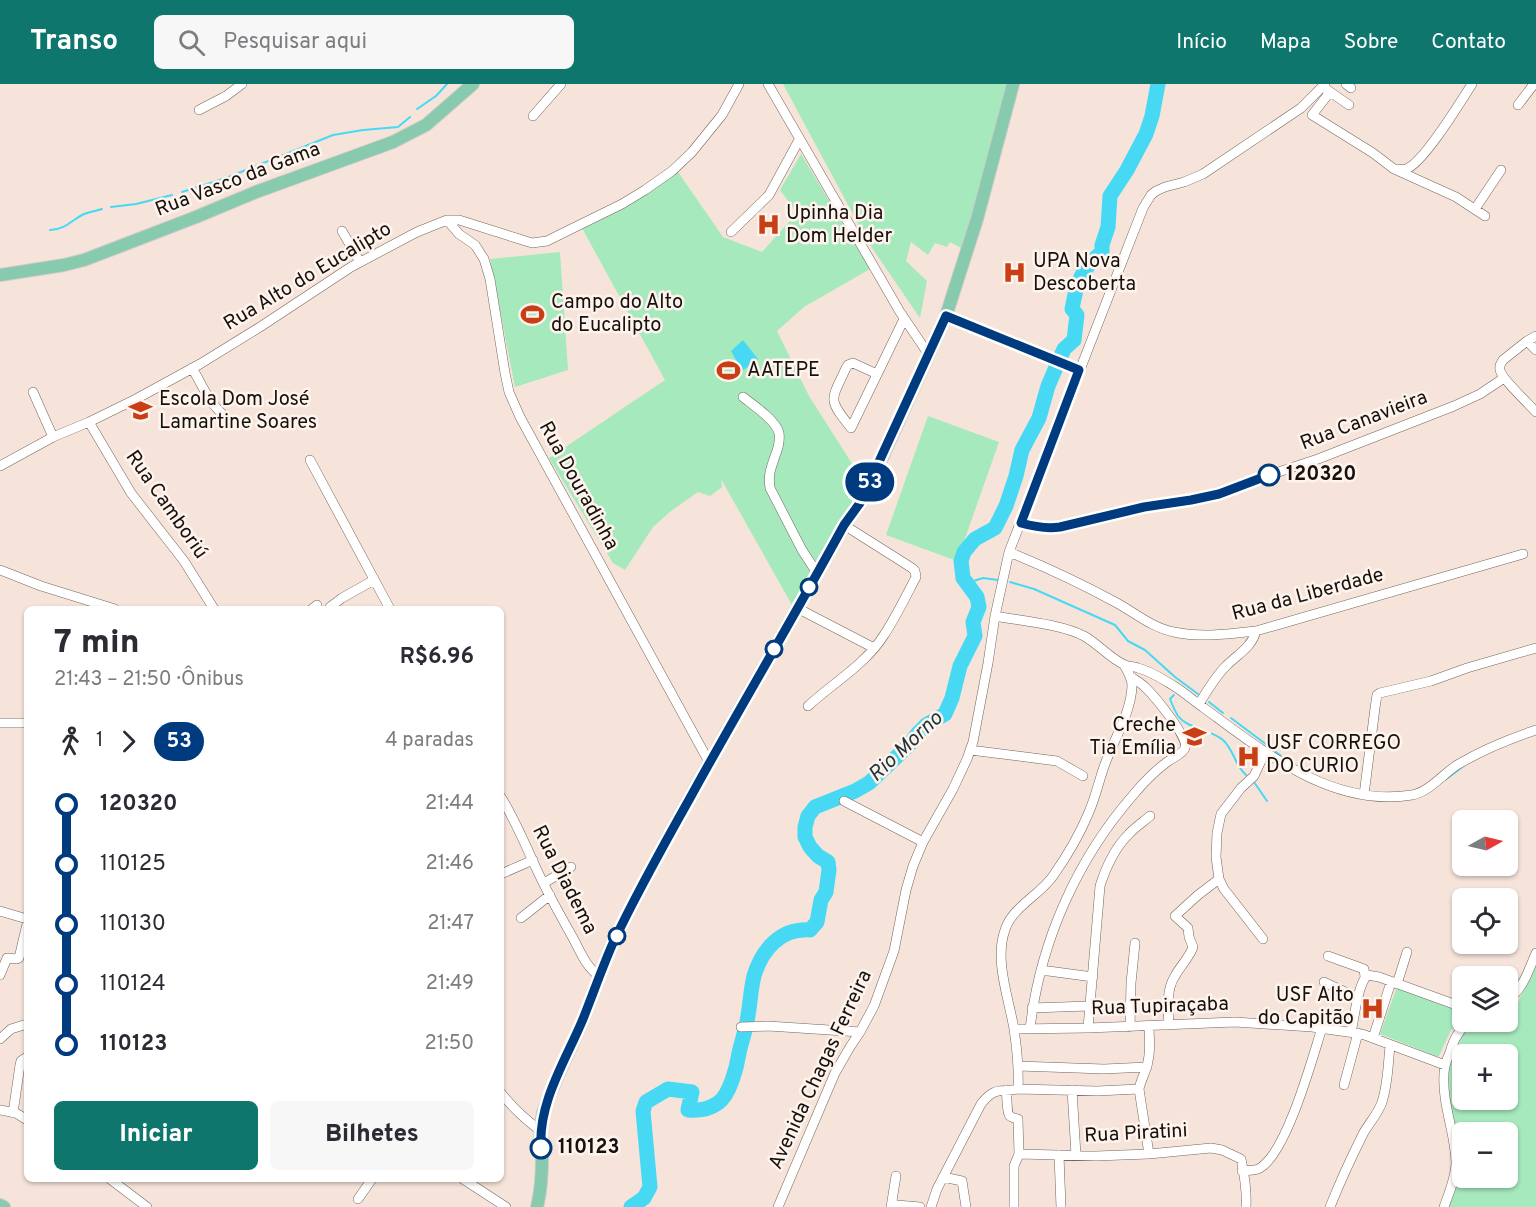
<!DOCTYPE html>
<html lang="pt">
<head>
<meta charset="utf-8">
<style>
  :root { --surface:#fff; --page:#f7f7f7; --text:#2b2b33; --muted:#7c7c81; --accent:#0f766e }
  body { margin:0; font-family:Overpass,sans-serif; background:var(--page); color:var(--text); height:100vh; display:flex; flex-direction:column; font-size:22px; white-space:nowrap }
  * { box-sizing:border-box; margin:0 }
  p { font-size:20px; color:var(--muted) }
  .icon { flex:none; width:33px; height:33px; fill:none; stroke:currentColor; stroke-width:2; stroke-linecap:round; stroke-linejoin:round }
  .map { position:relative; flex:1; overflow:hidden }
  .details { position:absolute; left:24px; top:522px; width:480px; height:576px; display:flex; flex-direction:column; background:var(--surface); border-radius:9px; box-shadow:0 2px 4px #0004 }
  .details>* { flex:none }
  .badge { padding:0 12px; border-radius:20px; font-size:21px; line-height:39px }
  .needle { width:39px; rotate:82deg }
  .controls { position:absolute; left:1452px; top:726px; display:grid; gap:12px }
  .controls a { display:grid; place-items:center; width:66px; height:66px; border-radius:9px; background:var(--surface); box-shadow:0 2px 4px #0004; font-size:30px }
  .map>.badge { position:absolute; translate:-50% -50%; box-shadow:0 0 0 3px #fff }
  .legs { display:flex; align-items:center; gap:9px; height:66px; padding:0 30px; font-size:20px }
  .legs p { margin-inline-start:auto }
  .headline { display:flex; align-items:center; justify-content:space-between; height:102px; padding:0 30px }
  h1 { font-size:33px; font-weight:800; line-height:45px }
  .cta { display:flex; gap:12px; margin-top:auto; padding:12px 30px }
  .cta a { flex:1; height:69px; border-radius:9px; background:var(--accent); color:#fff; font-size:24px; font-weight:800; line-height:69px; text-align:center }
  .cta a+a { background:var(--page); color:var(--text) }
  ul { padding:0 30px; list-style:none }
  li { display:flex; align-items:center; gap:21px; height:60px; font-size:22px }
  li i { display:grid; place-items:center; width:9px; height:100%; margin:0 8px; background:currentColor }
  li i::after { content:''; width:15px; height:15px; margin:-8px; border:4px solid; border-radius:50%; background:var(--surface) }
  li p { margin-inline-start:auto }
  li:first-child i { background:linear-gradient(#0000 50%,currentColor 0) }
  li:last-child i { background:linear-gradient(currentColor 50%,#0000 0) }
  header { display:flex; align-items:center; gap:36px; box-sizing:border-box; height:84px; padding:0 30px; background:var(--accent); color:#fff }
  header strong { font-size:28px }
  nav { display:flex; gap:33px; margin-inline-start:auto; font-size:21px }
  .search { width:420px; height:54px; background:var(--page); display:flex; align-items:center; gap:15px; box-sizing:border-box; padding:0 21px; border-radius:9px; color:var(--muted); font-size:22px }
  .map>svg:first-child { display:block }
</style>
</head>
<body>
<header>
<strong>Transo</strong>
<div class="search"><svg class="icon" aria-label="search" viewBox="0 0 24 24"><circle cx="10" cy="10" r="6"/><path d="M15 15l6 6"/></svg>Pesquisar aqui</div>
<nav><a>Início</a><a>Mapa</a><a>Sobre</a><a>Contato</a></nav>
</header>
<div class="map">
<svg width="1536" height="1123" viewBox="0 0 1536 1123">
  <rect width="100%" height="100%" fill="#f6e4da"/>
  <path fill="#a6e9bd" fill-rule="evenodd" d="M783,0H1011L963,165L950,158L947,163L935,159L928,171L911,158L906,177L927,197L920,234L868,158Z
    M801,70L870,185L804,223L777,247L809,312L865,400L862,407L830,456L792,521L721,395L722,403L710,412L698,408L671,427L653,443L625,486L613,479L549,374L665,296L582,144L631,118L678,88L723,153L762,168L797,129L780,106Z
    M560,168L568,286L515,303L490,175Z
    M928,332L999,358L957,477L886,451Z
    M1536,871V1123H1447L1460,1084L1441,992L1456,954L1484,938H1508V924L1519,917ZM1462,970H1508V1016H1462ZM1462,1048H1508V1094H1462Z
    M1397,903L1462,925V938H1465L1451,946L1439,972H1436L1380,950Z"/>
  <path fill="#47d9f4" d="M743,256L758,275L742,287L731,267Z"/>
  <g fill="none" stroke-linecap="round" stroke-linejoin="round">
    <path stroke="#47d9f4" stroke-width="2" d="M417,25L436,12L447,0
      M182,108L226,94L333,51L363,46L398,43L410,33
      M111,123L136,120L172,111
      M50,146C64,146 71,137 82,131C88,128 96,127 102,125
      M1010,498L1034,505L1115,541L1128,557L1145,566L1175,593L1198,610
      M967,499L983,494L998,496
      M1174,611L1170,615C1172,620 1175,627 1178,632C1188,645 1210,645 1223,656C1234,666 1234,680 1246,691
      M1209,618L1223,629
      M1231,634L1275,667L1282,673
      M1445,696L1465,681
      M1254,698L1267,717"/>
    <path stroke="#47d9f4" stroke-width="15" d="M631,1123L644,1114L650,1103L643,1027L646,1018L668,1005L692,1008L688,1026C699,1027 708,1026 718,1019C730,1011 737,982 739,969C741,960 744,951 746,942C750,926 750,908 754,892C762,865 781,844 810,846L817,838L821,816L826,808L829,786L828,778L818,772L810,763L805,753V743L808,732L815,723L855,707L869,699L908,662L918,649L926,641L945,630L952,614L960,582L975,552L973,538L979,523L977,513L963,494L961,477L964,468L975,455L995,444L1006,422L1016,392L1022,366L1039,334L1048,302L1064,265L1074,256L1077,231L1072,225C1077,197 1081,186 1102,168V161L1108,143L1110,112L1127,86L1146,50L1152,32L1158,0"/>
    <defs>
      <path id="minor" d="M768,0L900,228L929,271
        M1346,0L1351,4
        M1326,5L1349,21
        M1330,8L1312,31L1373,69L1394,85L1456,113L1485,132
        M1518,21L1534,0
        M199,26L226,12L242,0
        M533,32L561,0
        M1397,85C1400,85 1403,86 1406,85C1423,80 1461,17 1472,0
        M1475,125L1501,86
        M447,136L459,150L475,161L484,175L490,195L505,289L509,308L520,333L709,678
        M342,147L360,178
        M731,148L769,111L799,56
        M946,232L1079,286
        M1536,252L1527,257L1503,276C1501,280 1499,280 1500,286C1501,294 1529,320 1536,328
        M1527,257L1536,266
        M192,284C202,300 209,320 225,332
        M877,290L853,279L848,281L846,284C831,317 827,314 851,344L904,235
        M33,308L53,353
        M743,313C753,321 776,336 779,349C780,356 778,365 775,372C771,385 768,389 770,404L802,466L817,489
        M89,338L131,409L184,477L214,525
        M310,376L390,525
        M0,382L53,353L89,338L136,315L200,280L260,243L351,183L417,148L447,136H459L532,159L547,157L559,151L622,120L645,106L672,87L692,68L722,31L739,0
        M1021,439L1038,444L1061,443L1112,429L1159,420L1191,416L1219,410L1248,398L1318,375L1454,322L1480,310L1504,294
        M1009,468C1046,483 1082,500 1117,519C1135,529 1153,544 1174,548C1202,554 1229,550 1256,547L1523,470
        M0,486L41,502L115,525
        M330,523L342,514L374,496
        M797,524L874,564
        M312,525L317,521
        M995,532C1022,537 1060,540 1084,552C1097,559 1112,576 1125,581C1129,583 1134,582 1138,584C1151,587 1164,596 1174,602C1185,609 1194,617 1204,624C1264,668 1332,724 1412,711C1429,708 1443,690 1457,681C1482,666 1509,655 1536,646
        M1199,620C1207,607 1215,593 1226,582C1238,570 1252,563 1256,547
        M808,622C833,599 866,580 884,551C896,533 906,512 916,493L915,487L912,484L844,441
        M0,639H27
        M970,666L1057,677L1083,692
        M1364,711L1375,624L1377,611L1380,609L1431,597L1467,584L1536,564
        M501,713C515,736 525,760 536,784C547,808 560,831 573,854C580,867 586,883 599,892
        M844,717L923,758
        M501,790L533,776
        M544,799L571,783
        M0,827L27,835
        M521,834L550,811
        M1263,855L1224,805L1219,795L1216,773L1217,749L1221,730L1241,704L1254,692L1265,668
        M1328,872L1364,885L1365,893
        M1041,886L1093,893
        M0,891L7,874L17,875L19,874L27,840
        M1473,892L1477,890
        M1324,898L1358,914
        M1397,900L1407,868
        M1508,915C1523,906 1529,885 1536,869
        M1456,921L1462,903
        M1032,924L1089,922
        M1169,941C1168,926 1166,905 1175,892C1181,881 1189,874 1193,863L1189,853L1188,844L1175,832L1198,811L1219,795
        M1149,942C1149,953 1151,965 1148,977C1147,986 1141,995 1139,1005L1149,1070
        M741,943L768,942L860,948
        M1130,943L1131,899L1135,859
        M1088,944L1100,802C1106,783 1114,765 1128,751C1134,744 1143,738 1150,732
        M1014,945L1088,944L1235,938L1312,943L1362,950L1445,981
        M1030,945C1040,858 1077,775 1134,710C1144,698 1155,687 1167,678C1172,674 1183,670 1185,664C1189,653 1154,612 1146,604C1141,599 1136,596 1131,593
        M1351,948C1355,931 1357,904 1367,891L1379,893L1462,923
        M1373,954L1391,898
        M0,955L11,945L27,940
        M1018,982L1104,985L1147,983
        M1344,1001L1358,949
        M1018,1005L1097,1007L1139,1005
        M1006,1006C1007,1011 1007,1029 1009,1031C1011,1034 1015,1034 1018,1035L1019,1070L1014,1082V1123
        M1072,1006L1076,1071
        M501,1009C513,1024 526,1036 541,1047
        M0,1026L16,1029L27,1036
        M13,1029L20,981L21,977L27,973
        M1019,1070L1096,1072L1149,1070L1211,1064L1222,1066L1241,1075C1244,1089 1247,1108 1246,1123
        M1059,1071L1061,1123
        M1242,1087C1247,1086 1256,1087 1260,1084C1287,1068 1312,975 1322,944
        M943,1093L962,1097L966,1123
        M110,1095L147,1123
        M463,1095L506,1123
        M358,1115L372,1095
        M778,1123L835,989L850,963L860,948L874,922L894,867L906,806L913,782L923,758L953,705L967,675L973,658L988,579L995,532L1009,468L1143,124L1151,111L1156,107L1165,103L1184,98L1203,90L1301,24L1325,0
        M891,1123L896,1092
        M891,1123L897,1121L920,1123
        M931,1123L937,1105L981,1020C995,1002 1000,1009 1018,1005C1019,985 1017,965 1014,945C1009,915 994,876 1005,846C1012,823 1040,811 1053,792C1067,772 1080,750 1089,728C1096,712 1099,696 1105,680C1114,655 1131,629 1132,602C1132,594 1128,588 1124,581
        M1330,1123C1340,1098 1351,1074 1363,1050C1369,1039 1378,1030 1382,1018C1388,1000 1388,980 1390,962
        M1444,1123C1449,1109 1456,1093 1456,1078C1455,1048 1442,1020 1444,990C1444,982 1447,975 1450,968C1454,955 1459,945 1470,938"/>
      <path id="major" d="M0,191L64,181L84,176L196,133L256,108L393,58L426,41L473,0
        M0,1121L4,1123
        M537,1123C541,1107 542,1090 542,1074C541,1058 539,1044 543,1029C554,996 571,965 584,933C594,908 602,882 614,857C684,715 768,580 844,441L860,419L872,396L946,232L977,135L1013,0"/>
    </defs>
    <use href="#minor" stroke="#74655c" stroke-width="10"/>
    <use href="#major" stroke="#cccbca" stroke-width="14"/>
    <use href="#minor" stroke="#fff" stroke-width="9"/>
    <use href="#major" stroke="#88caae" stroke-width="12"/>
  </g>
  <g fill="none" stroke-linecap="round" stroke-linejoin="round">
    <defs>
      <path id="line-1" d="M541,1064C538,1018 566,976 583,935C593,910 602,884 613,859C636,810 663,762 690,714C740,623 794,533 844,441L860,419L946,232L1079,286L1021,439C1035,443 1046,445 1060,443L1144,423L1191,416L1219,410L1269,391"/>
    </defs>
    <use href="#line-1" stroke="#fff" stroke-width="14"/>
    <use href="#line-1" stroke="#003b80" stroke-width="9"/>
  </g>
  <defs>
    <symbol id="hospital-bare" viewBox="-9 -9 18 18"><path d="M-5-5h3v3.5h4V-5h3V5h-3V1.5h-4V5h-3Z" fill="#c83f15" stroke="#fef3ed" stroke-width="2.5" paint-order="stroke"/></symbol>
    <symbol id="stadium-bare" viewBox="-9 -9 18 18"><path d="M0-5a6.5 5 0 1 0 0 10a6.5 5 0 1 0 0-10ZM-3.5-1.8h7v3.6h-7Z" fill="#c83f15" stroke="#fef3ed" stroke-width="2.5" paint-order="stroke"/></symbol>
    <symbol id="school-bare" viewBox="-9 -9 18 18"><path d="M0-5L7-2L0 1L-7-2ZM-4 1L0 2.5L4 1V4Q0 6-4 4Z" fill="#c83f15" stroke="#fef3ed" stroke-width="2.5" paint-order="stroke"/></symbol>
  </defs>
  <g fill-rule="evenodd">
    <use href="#hospital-bare" x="752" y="124" width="33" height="33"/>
    <use href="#hospital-bare" x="998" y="172" width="33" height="33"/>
    <use href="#stadium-bare" x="516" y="214" width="33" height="33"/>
    <use href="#stadium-bare" x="712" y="270" width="33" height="33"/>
    <use href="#school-bare" x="124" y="310" width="33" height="33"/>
    <use href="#school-bare" x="1178" y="636" width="33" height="33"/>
    <use href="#hospital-bare" x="1232" y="656" width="33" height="33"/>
    <use href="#hospital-bare" x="1356" y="908" width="33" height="33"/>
  </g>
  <g fill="#fff" stroke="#003b80" stroke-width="3">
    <circle cx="1269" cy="391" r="10"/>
    <circle cx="809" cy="503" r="8"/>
    <circle cx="774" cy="565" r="8"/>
    <circle cx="617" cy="852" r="8"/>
    <circle cx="541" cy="1064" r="10"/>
  </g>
  <g text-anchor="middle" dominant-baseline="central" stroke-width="5" stroke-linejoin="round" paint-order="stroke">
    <g font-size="20" fill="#16110d" stroke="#fef3ed">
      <text transform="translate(238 96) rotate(-21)">Rua Vasco da Gama</text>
      <text transform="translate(308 193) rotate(-31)">Rua Alto do Eucalipto</text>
      <text transform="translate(1364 337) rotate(-21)">Rua Canavieira</text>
      <text transform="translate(578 402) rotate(61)">Rua Douradinha</text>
      <text transform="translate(166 421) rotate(55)">Rua Camboriú</text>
      <text transform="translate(1308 511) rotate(-15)">Rua da Liberdade</text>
      <text transform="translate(564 796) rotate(63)">Rua Diadema</text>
      <text transform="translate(1160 923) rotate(-2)">Rua Tupiraçaba</text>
      <text transform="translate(821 986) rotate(-65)">Avenida Chagas Ferreira</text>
      <text transform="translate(1136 1050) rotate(-3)">Rua Piratini</text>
    </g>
    <g font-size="20" fill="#16110d" stroke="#fef3ed" text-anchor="start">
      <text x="786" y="130">Upinha Dia<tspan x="786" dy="23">Dom Helder</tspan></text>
      <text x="1033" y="178">UPA Nova<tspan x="1033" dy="23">Descoberta</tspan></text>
      <text x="551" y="219">Campo do Alto<tspan x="551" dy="23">do Eucalipto</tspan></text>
      <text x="747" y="287">AATEPE</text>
      <text x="159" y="316">Escola Dom José<tspan x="159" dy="23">Lamartine Soares</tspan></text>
      <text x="1176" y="642" text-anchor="end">Creche<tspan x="1176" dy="23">Tia Emília</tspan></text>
      <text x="1266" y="660">USF CORREGO<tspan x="1266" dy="23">DO CURIO</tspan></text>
      <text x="1354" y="912" text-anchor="end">USF Alto<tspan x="1354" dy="23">do Capitão</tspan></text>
    </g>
    <g font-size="20" font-weight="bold" fill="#16110d" stroke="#fef3ed" text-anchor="start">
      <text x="1286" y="391">120320</text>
      <text x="558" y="1064">110123</text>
    </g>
    <g font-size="21" font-style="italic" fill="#1c3439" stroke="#fef3ed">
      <text transform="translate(906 663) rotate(-43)">Rio Morno</text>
    </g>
  </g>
</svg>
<div class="controls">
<a><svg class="needle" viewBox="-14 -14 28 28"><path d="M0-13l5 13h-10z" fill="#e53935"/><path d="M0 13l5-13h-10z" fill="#7c7c81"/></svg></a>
<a><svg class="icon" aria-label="locate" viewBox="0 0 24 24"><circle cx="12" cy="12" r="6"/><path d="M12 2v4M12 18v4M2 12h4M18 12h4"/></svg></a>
<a><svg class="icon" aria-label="layers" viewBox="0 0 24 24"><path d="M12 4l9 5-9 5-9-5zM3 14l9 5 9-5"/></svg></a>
<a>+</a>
<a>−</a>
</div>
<b class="badge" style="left:870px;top:398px;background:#003b80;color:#fff">53</b>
<section class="details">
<div class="headline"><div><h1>7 min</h1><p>21:43 – 21:50 · Ônibus</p></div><b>R$6.96</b></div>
<div class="legs"><svg class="icon" aria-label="walk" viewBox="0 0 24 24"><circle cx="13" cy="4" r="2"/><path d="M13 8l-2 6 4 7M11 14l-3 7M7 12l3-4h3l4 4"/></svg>1<svg class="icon" aria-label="forward" viewBox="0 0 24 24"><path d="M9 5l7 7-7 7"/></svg><b class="badge" style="background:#003b80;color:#fff">53</b><p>4 paradas</p></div>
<ul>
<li><i style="color:#003b80"></i><b>120320</b><p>21:44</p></li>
<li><i style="color:#003b80"></i><span>110125</span><p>21:46</p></li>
<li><i style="color:#003b80"></i><span>110130</span><p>21:47</p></li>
<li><i style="color:#003b80"></i><span>110124</span><p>21:49</p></li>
<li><i style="color:#003b80"></i><b>110123</b><p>21:50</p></li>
</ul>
<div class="cta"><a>Iniciar</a><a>Bilhetes</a></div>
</section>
</div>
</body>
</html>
